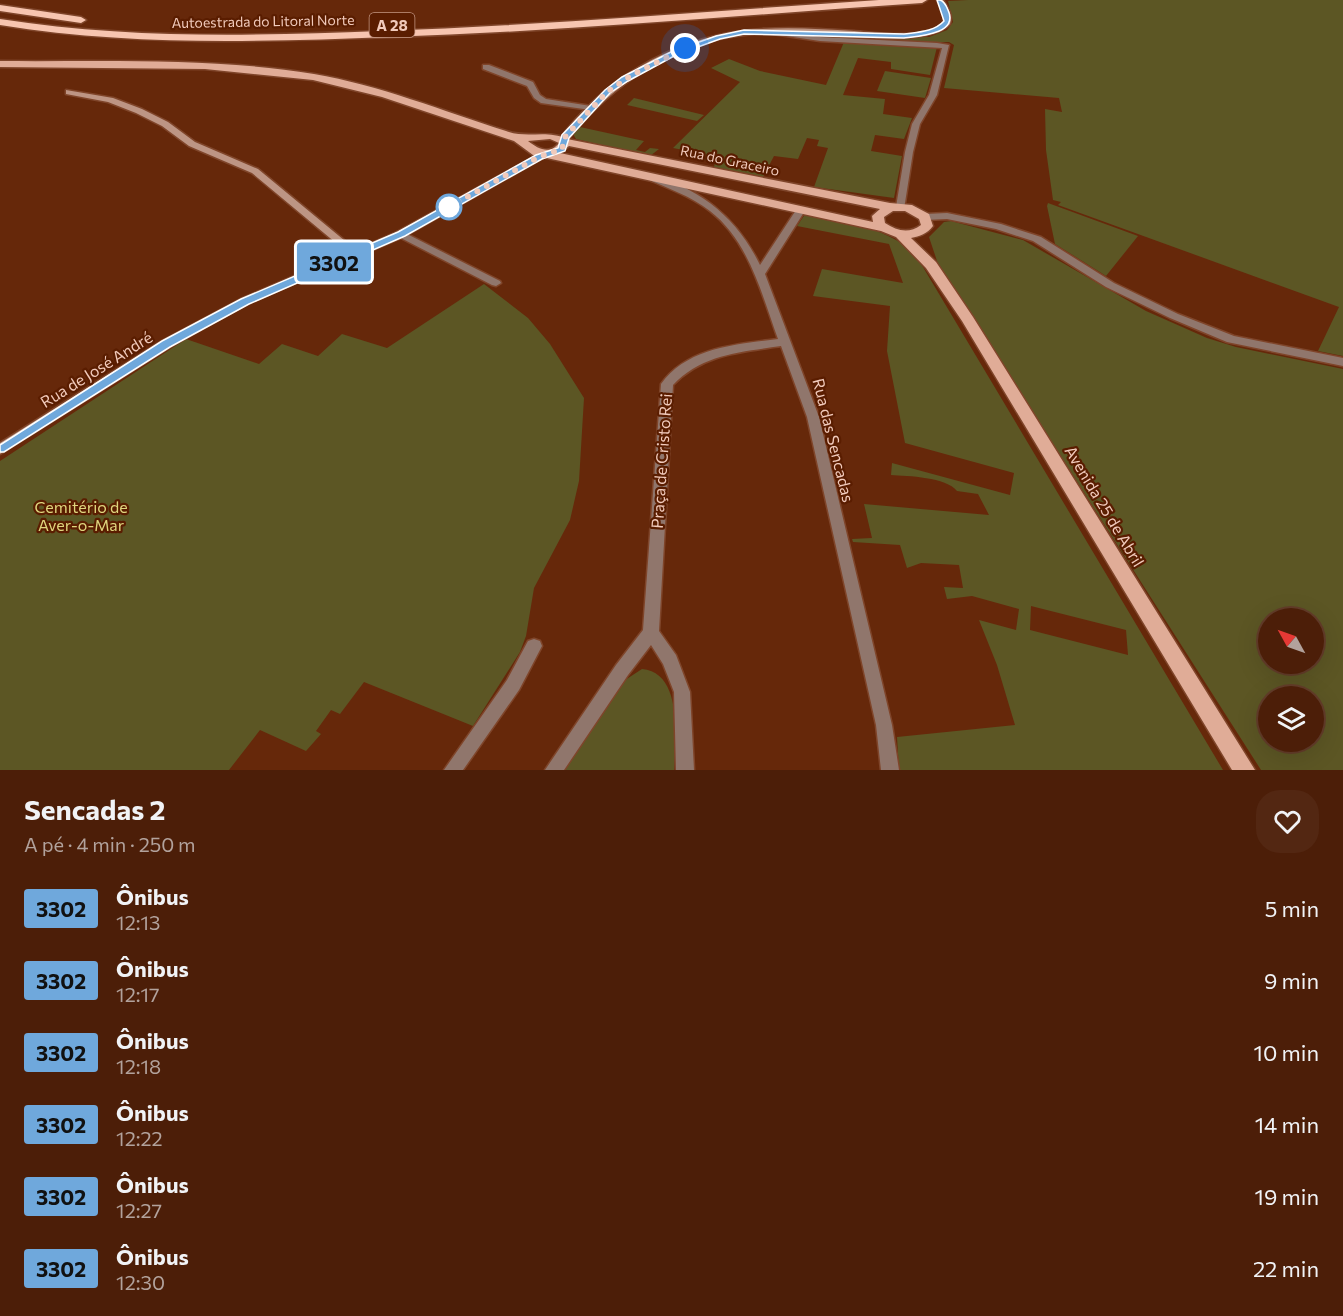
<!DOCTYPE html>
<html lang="pt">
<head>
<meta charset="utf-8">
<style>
  :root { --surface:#4c1e08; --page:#532712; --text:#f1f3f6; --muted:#b2a29c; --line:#633c29 }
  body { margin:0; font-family:Commissioner,sans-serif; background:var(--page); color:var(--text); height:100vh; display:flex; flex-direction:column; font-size:22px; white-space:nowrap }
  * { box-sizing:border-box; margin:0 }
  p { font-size:20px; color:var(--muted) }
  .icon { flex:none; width:33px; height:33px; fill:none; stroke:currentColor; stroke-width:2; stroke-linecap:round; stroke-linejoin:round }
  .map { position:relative; height:770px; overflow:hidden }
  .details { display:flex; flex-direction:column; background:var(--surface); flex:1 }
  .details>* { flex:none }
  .badge { padding:0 12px; border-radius:4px; font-size:21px; line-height:39px }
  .needle { width:39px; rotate:310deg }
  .fabs { position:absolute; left:1258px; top:608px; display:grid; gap:12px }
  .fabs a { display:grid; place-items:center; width:66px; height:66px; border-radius:50%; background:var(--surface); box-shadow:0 6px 24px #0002,0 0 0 2px var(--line); font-size:30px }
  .you { position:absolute; width:30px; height:30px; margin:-15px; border:4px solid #fff; border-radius:50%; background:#1a73e8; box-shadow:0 0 0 9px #1a73e833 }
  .map>.badge { position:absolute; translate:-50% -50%; box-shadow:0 0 0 3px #fff }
  .round { display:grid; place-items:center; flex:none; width:63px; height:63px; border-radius:24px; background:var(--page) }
  .overview { display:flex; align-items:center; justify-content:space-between; height:102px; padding:0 24px }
  h1 { font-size:28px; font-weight:700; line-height:45px }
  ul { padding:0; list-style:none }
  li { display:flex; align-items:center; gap:18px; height:72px; padding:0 24px }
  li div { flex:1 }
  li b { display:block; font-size:22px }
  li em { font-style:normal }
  li .badge { min-width:66px; font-weight:700; text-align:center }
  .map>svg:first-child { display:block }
</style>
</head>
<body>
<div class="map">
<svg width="1343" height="770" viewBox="0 0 1343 770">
  <rect width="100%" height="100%" fill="#66280a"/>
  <path fill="#5c5624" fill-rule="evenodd" d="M968,0H1343V356L1318,351L1339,307L1058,205L1061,202L1053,200L1046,150L1045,109L1062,112L1059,98L944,88L954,45L949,42L910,43L806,35L929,37L947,30L953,22L948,1Z
    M844,42L937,47L930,75L891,69V62L858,58L843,95L885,99L883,114L912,118L904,139L875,135L871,151L902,156L894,198L814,187L828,148L817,146L819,140L807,138L798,159L774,156L763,177L714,167L715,163L697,158L699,153L673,148L740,82L711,68L729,59L760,71L826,85Z
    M885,71L931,78L925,98L877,91Z
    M634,98L704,115L697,121L627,105Z
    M580,127L644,141L636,150L645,152L650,148L659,149L650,156L576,139L573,134Z
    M1048,203L1138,236L1106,276L1055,244L1047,206Z
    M806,213C844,221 883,227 914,252L1223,770H899L897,737L1015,725L997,665L979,620L1016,630L1019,609L972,596L947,599L944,587L963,588L959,565L921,563L907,568L900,545L853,542L852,539L872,538L864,504L989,515L978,494L957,491C946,477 908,476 891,475L892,463L1010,495L1014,473L905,443L887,351L890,306L813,296L822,269L903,283L889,244L797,226ZM1031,606L1126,630L1128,655L1030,630Z
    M951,221L1023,240L1146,311L1207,338L1236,347L1343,369V770H1261L938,264L929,237L944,222ZM1269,618H1314V663H1269ZM1269,696H1314V741H1269Z
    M484,284L528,318L550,344L584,398L579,481L570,520L534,588L526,636L520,652L473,726L364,682L340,714L331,710L316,731L321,734L306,751L260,730L229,770H0V461L186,339L259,364L282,344L318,356L342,334L387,348Z
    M642,669C683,672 676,741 674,770H564L622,682Z"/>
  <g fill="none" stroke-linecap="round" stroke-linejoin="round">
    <defs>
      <path id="street" d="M763,29L820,37L937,43L949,45L937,95L920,124L913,152L904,209H898L896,207L905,152L912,124L929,95L942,48L820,41L766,33H763Z
        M483,65H489L533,82L540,95L546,99L591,106L595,108L591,110L541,103L534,98L527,86L483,69Z
        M648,173C700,189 736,216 760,265L798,207H804L806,209L765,274L819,417L892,725L899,770H881L876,725L807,417L781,346C741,352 702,354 673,385L659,631L676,655L690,692L694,770H676L674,692L663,664L651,645L628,675L564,770H545L616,665L643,630L661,384C687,347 738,344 778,339C762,295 749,241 710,211C691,196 667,188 645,178V174Z
        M947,213L1001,224L1041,237L1114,283L1178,314L1234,336L1343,358V366L1227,342L1170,318L1106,287L1033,241L996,229L947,219L925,220L920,217L925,214Z
        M401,231L500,281L501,283L496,286L492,285L397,236V232Z
        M534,639L540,641L542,646L519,690L463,770H444L507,680L528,641Z"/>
      <path id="secondary" d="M937,0H943C948,8 953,15 950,24C927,49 835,34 802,33C774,33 746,33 719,39C658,53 604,93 566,142L559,140C602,81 670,40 743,31C780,26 817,29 854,31C878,33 924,40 943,23L944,14Z
        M66,90L113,98L142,109L168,122L195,142L258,169L356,250L397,232L543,152H549L550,154L405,236L249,303L170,347L0,454V443L162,341L241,299L348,253L252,173L189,146L162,126L136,113L108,102L66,94Z"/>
      <path id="primary" d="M0,61C104,62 211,57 314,74C379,85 443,111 506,131C528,139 546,129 567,139L890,203L912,205L929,214L933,226C927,234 920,236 911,238L936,262L973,317L1255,770H1232L962,321L926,268L896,237L881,231L533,155L514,141L382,97L313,80L205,69L0,67ZM550,139L559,143C550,155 538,149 528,141ZM569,146L880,209L872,216L873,222L560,153ZM893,211H905L919,219L921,225C909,234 897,231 885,223L884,217Z"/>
      <path id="highway" d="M879,0H927L922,3C744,15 567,31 389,37C259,42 129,46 0,25V19C126,39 253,36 380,31C547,25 713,11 879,0Z
        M0,5L81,17L86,20L81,23L0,11Z"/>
    </defs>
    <use href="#street" stroke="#7f452a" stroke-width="3"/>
    <use href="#secondary" stroke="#7f452a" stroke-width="3"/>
    <use href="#primary" stroke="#7f452a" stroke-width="3"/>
    <use href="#highway" stroke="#7f452a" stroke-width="3"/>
    <use href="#street" fill="#90766c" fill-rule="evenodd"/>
    <use href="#secondary" fill="#bd9584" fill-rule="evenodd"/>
    <use href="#primary" fill="#e0ac97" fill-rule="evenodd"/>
    <use href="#highway" fill="#f7c5b0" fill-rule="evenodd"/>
  </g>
  <path fill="#6fa8dc" stroke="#fff" stroke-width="1.5" d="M937,0H940C944,1 946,5 948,10C959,34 920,36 904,38L744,34L720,39L676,55L628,81L610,93L569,138L565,151L542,159L405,236L249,304L170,347L4,452H0V445L162,341L241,299L398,232L536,155L558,148L562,135L605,90L622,77L671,52L716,36L744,30L904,34C918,32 934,32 944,21Z"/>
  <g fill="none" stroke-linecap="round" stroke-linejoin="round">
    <path stroke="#f1cabb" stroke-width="6" stroke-dasharray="0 10.8" d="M449,207L539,157L562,149L565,137L607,92L632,75L685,48"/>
  </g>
  <circle fill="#fff" stroke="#6fa8dc" stroke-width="3" cx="449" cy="207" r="12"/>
  <g text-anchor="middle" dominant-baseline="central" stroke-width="4.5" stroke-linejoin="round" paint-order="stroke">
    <g font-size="14" fill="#f1cabb" stroke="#5a1d00">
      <text transform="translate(263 21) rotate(-1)">Autoestrada do Litoral Norte</text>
      <text transform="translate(730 160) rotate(12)">Rua do Graceiro</text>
    </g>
    <rect fill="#5a1d00" stroke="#c49683" stroke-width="1.5" x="369.5" y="13" width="45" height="24" rx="4.5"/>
    <g font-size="15" font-weight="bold" fill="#f1cabb">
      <text x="392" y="25">A 28</text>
    </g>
    <g font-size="16" fill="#f1cabb" stroke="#5a1d00">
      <text transform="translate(96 369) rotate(-32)">Rua de José André</text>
      <text transform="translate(834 440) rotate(76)">Rua das Sencadas</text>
      <text transform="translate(661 461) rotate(-86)">Praça de Cristo Rei</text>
      <text transform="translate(1105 506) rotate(59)">Avenida 25 de Abril</text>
    </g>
    <g font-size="16" fill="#dfd67e" stroke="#5a1d00">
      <text x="81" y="506">Cemitério de<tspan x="81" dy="18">Aver-o-Mar</tspan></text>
    </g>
  </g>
</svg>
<div class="fabs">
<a><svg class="needle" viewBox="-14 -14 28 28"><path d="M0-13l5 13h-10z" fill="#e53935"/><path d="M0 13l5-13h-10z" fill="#b2a29c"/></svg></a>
<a><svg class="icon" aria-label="layers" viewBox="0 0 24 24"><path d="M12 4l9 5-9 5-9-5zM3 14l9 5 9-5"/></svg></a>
</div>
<div class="you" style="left:685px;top:48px"></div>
<b class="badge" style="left:334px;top:262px;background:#6fa8dc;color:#111">3302</b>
</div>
<section class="details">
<div class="overview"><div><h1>Sencadas 2</h1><p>A pé · 4 min · 250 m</p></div><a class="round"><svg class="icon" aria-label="heart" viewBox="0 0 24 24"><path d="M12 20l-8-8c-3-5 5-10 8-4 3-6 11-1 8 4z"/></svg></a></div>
<ul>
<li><span class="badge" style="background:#6fa8dc;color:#111">3302</span><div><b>Ônibus</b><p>12:13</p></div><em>5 min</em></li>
<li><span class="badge" style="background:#6fa8dc;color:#111">3302</span><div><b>Ônibus</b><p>12:17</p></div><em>9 min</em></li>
<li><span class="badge" style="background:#6fa8dc;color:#111">3302</span><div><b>Ônibus</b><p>12:18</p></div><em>10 min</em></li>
<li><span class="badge" style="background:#6fa8dc;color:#111">3302</span><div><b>Ônibus</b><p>12:22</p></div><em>14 min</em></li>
<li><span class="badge" style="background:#6fa8dc;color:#111">3302</span><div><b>Ônibus</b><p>12:27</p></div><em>19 min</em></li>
<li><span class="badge" style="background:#6fa8dc;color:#111">3302</span><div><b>Ônibus</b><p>12:30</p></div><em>22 min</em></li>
</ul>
</section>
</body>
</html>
